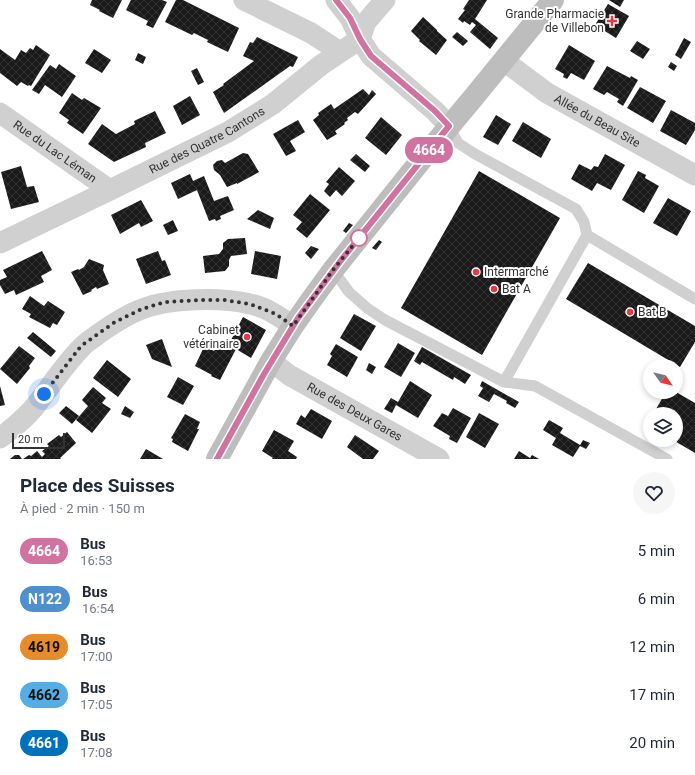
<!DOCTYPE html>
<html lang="fr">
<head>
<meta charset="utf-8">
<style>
  :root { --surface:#fff; --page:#f6f6f7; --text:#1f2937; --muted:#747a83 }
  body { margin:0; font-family:Roboto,sans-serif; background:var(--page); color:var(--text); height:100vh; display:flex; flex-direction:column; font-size:15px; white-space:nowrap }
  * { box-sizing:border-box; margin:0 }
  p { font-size:13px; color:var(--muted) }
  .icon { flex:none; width:22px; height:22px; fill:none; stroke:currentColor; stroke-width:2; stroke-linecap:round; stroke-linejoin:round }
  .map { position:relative; height:459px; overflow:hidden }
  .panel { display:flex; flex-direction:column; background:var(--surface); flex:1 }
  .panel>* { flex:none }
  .badge { padding:0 8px; border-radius:13px; font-size:14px; line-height:26px }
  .needle { width:26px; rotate:124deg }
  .fabs { position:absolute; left:643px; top:359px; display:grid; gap:8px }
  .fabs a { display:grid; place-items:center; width:40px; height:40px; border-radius:50%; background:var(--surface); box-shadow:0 2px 6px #0003; font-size:20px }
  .scale { position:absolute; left:12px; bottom:10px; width:53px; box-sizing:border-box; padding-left:4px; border:2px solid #333; border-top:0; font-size:11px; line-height:14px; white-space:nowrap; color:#333; -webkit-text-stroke:3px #fff; paint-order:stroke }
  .you { position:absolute; width:20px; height:20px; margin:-10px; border:3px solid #fff; border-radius:50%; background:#1a73e8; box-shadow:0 0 0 6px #1a73e833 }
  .map>.badge { position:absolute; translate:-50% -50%; box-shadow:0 0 0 2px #fff }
  .round { display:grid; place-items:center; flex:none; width:42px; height:42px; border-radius:21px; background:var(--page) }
  .headline { display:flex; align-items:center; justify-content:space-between; height:68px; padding:0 20px }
  h1 { font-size:19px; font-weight:700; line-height:30px }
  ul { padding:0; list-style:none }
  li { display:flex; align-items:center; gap:12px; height:48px; padding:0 20px }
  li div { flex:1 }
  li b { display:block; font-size:15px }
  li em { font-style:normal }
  li .badge { min-width:44px; font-weight:700; text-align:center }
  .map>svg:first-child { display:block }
</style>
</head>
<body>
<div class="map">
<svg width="695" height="459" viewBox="0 0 695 459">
  <defs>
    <pattern id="building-cross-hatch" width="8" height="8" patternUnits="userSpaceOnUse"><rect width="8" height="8" fill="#1a1a1a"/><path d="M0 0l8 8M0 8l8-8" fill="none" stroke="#333"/></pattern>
  </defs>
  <rect width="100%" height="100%" fill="#fff"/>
  <path fill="url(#building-cross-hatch)" d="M92,0H122L113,18L99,11L100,10L90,5Z
    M131,0H162L167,2L153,28L146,25L148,21L126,10Z
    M176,0H183L239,28L228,52L207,42L208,40L194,33L192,35L165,22Z
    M469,0H487L475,19L498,38L490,49L470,32L476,25L472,22L470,25L464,21L463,23L458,19L465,10L463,9Z
    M609,0H624L620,7Z
    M608,4L629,16L616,38L595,25Z
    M423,17L437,30V31L447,40L436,55L419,41L420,40L411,31Z
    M457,32L468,41L463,46L452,37Z
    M257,37L298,57L293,67L290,66L224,113L213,92L224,85L223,84L254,61L243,56L250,42L253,43Z
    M684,38L691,42L681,59L675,55Z
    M637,41L650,49L643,59L630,51Z
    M36,45L50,55L31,86L29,85L28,86L21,82L17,86L0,73V49L15,60L21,50L26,53L30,48L33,50Z
    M569,45L595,61L584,80L571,73L567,79L563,77L564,74L555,69Z
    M94,49L111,60L102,73L85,63Z
    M138,53L146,57L143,64L135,60Z
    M671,62L677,66L674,71L668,67Z
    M59,64L76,76L62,97L45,85L39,94L32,90L50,65L56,69Z
    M607,66L630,78L631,76L638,80L623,106L617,102L619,99L607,92L604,95L593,89Z
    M197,68L204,82L198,85L191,71Z
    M640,87L666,101L653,123L627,108Z
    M363,89L369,95L372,90L376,94L358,114L355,112L347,118L348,120L344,123L345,124L335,131L337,134L327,140L313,120L319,115L318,113L331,104L334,109Z
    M72,93L82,100L84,98L101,108L83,134L67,123L69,120L59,113Z
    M190,96L200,115L182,125L173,106Z
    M671,110L695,123V130L686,145L660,131Z
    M155,111L166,133L145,143L146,147L114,162L88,144L102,124L116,134L135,124L134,121Z
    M496,115L511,124L498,145L483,137Z
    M381,117L402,135L386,155L365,138Z
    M298,120L305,132L290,141L296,151L286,156L273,134Z
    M523,122L551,139L541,158L512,141Z
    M243,153L248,154L259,172L237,184V183L227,187L220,175L214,170L213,165L217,161L222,160L225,163Z
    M356,154L370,166L365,172L350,160Z
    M605,154L625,165L611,190L597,183L592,191L571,179L579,164L591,170L594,166L598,167Z
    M21,166L27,187L34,186L39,202L11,209L1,172Z
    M339,167L355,181L342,196L336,190L330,197L324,191L329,184L326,182Z
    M479,171L560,218L482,355L401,308Z
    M638,171L646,175L645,178L659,186L644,213L622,200Z
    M190,174L193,181L204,176L214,201L228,196L234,210L220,216L221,219L216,221L215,219L209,221L197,190L178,199L171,183Z
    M310,194L330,210L307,238L296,229L302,222L293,215Z
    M668,198L691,211L677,236L653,223Z
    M141,200L153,221L141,227L139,223L120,234L111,215Z
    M258,210L274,218L270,229L247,219Z
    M173,220L178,231L168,235L163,225Z
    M349,223L353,225L346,233L343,231Z
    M245,238L247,254L231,256L229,260V266L225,271L205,273L203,256L219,254L223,249V243L228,239Z
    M379,240L382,242L376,250L372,248Z
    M311,246L319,249L311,259L305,253Z
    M42,251L52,270L41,276L44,282L16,295L14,290L5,294L0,285V280L7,277L3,270Z
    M158,251L162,261L165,260L171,275L146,284L136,259Z
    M255,251L281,256L277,279L251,274Z
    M89,259L104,265L103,270L109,284L97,289L96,287L91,290L92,291L83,295L71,272L78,269L79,270L84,267Z
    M588,263L695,326V342L680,367L566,299Z
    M30,296L44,306L48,301L65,312L57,325L53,323L50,328L29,317L31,314L22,309Z
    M354,314L376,326L361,351L340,338Z
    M243,317L266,330L251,358L236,349L220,380L211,376L212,375L195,366L203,349L204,350L206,347L214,351L220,340L229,344Z
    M33,332L56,351L51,357L27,338Z
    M162,339L172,367L152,359L146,345Z
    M398,343L415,353L401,377L384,367Z
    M336,344L358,357L347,377L327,365L332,356L330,354Z
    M19,346L35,358L29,366L30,368L17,384L0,369Z
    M422,347L471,375L465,384L454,377L453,380L422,362L420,365L414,361Z
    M107,360L131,379L118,397L93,378Z
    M369,363L376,367L372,374L366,370Z
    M178,377L194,386L183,405L167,397Z
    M410,381L432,395L418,418L396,405L392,413L384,409L391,398L398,402Z
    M482,381L519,402L515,408L506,403L507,401L494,394L489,402L478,396L483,388L480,386Z
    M0,386L5,405L0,406Z
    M93,387L106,398L102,403L111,409L92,433L76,420L88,406L82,400Z
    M666,392H676L695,403V453L673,440H676V414H653Z
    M66,406L79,416L72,424L59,413Z
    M125,406L134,412L130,418L121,414Z
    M453,408L471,418L457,443L449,439L450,436L433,426L442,413L448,416Z
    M311,409L332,421L322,439L296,424L301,415L305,418Z
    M479,413L499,424L485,448L466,437Z
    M185,414L200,422L197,429H199L188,451L172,442L173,439L171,438Z
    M549,420L563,428L560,433L580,445L583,440L590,443L586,449L580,446L573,457L552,445L556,438L543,430Z
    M274,430L294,441L288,451L297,457L296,459H272L273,458L262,451Z
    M67,432L76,443L60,458L61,459H23L29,455L31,456L37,451L42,457L45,454L42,451L49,446L47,444L59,435L61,437Z
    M355,435L379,451L373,459H363L347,447Z
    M146,449L163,459H140Z
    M519,451L530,458L532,455L539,459H514Z
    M15,455H19L22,459H10Z"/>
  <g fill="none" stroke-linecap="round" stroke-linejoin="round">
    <path stroke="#d0d0d0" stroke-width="11" d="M587,235L695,299
      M333,270L349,292L367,308L385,320L504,382L587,235L584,222L576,209L475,154L458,143L449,126
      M504,382L535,386L667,459"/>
    <g stroke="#d0d0d0" stroke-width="21">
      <path d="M244,0L311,33L340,52"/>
      <path d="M336,0L350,18L360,39L371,56L435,111L449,126"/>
      <path id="s1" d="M504,61L547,93L695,175"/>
      <path id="s2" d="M0,113L110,190"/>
      <path id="s3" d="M0,243L110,190L228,132L273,104L321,65L360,39L366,22L385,0"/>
      <path id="s4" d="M271,361L289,375L439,459"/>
      <path d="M0,438C13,428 26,418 36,405C51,386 64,365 81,348C85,343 92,339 97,335C111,325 126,315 142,309C170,298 221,297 250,304C266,307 280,317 293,326"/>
    </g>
    <path stroke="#bdbdbd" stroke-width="22" d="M217,459L271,361L293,326L309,303L333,270L422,159L473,98L553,0"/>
  </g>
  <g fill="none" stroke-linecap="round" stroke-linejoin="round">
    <defs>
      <path id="line" d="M217,459L264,374L298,318L342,259L449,126L435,111L371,56L360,39L350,18L336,0"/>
    </defs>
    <use href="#line" stroke="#fff" stroke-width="9"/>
    <use href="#line" stroke="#d073a1" stroke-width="6"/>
    <path stroke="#333" stroke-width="4" stroke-dasharray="0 7.2" d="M44,394L81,346L115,322L142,309L165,302L200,300H224L250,304L276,314L293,326L333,270L359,238"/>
  </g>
  <g fill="#e63946" stroke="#fff" stroke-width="1.5">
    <path d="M610 15h4v4h4v4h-4v4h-4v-4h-4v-4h4z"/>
    <circle cx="476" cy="272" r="4"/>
    <circle cx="494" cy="289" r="4"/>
    <circle cx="630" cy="312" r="4"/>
    <circle cx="247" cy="337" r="4"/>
  </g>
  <circle fill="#fff" stroke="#d073a1" stroke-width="2" cx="359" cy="238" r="8"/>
  <g text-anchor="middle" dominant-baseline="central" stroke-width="4" stroke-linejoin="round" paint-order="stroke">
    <g font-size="12" fill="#333" stroke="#fff" text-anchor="start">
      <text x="604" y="14" text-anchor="end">Grande Pharmacie<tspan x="604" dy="14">de Villebon</tspan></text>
      <text x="484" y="272">Intermarché</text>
      <text x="502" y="289">Bat A</text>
      <text x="638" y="312">Bat B</text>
      <text x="239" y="330" text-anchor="end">Cabinet<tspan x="239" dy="14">vétérinaire</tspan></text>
    </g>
    <g font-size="12" fill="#333" stroke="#fff">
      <text stroke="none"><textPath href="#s1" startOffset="111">Allée du Beau Site</textPath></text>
      <text stroke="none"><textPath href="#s3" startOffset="231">Rue des Quatre Cantons</textPath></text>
      <text stroke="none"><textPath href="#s2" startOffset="67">Rue du Lac Léman</textPath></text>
      <text stroke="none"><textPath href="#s4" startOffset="98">Rue des Deux Gares</textPath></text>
    </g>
  </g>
</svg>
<div class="fabs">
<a><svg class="needle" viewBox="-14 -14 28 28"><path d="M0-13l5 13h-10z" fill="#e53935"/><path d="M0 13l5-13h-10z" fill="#747a83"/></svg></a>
<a><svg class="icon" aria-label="layers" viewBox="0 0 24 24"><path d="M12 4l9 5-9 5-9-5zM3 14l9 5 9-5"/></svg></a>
</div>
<div class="scale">20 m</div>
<div class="you" style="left:44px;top:394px"></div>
<b class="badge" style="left:429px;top:150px;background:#d073a1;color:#fff">4664</b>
</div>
<section class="panel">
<div class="headline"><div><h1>Place des Suisses</h1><p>À pied · 2 min · 150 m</p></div><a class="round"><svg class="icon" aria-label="heart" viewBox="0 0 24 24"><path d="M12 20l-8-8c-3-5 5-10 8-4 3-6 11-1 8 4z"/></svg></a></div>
<ul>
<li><span class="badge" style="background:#d073a1;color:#fff">4664</span><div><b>Bus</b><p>16:53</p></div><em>5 min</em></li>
<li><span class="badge" style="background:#4d90cd;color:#fff">N122</span><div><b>Bus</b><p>16:54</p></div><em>6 min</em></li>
<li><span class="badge" style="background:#e78c2a;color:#111">4619</span><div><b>Bus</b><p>17:00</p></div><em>12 min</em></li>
<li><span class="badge" style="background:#54aee3;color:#111">4662</span><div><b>Bus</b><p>17:05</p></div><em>17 min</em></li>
<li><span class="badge" style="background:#0072bc;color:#fff">4661</span><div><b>Bus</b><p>17:08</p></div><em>20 min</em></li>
</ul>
</section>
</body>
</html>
